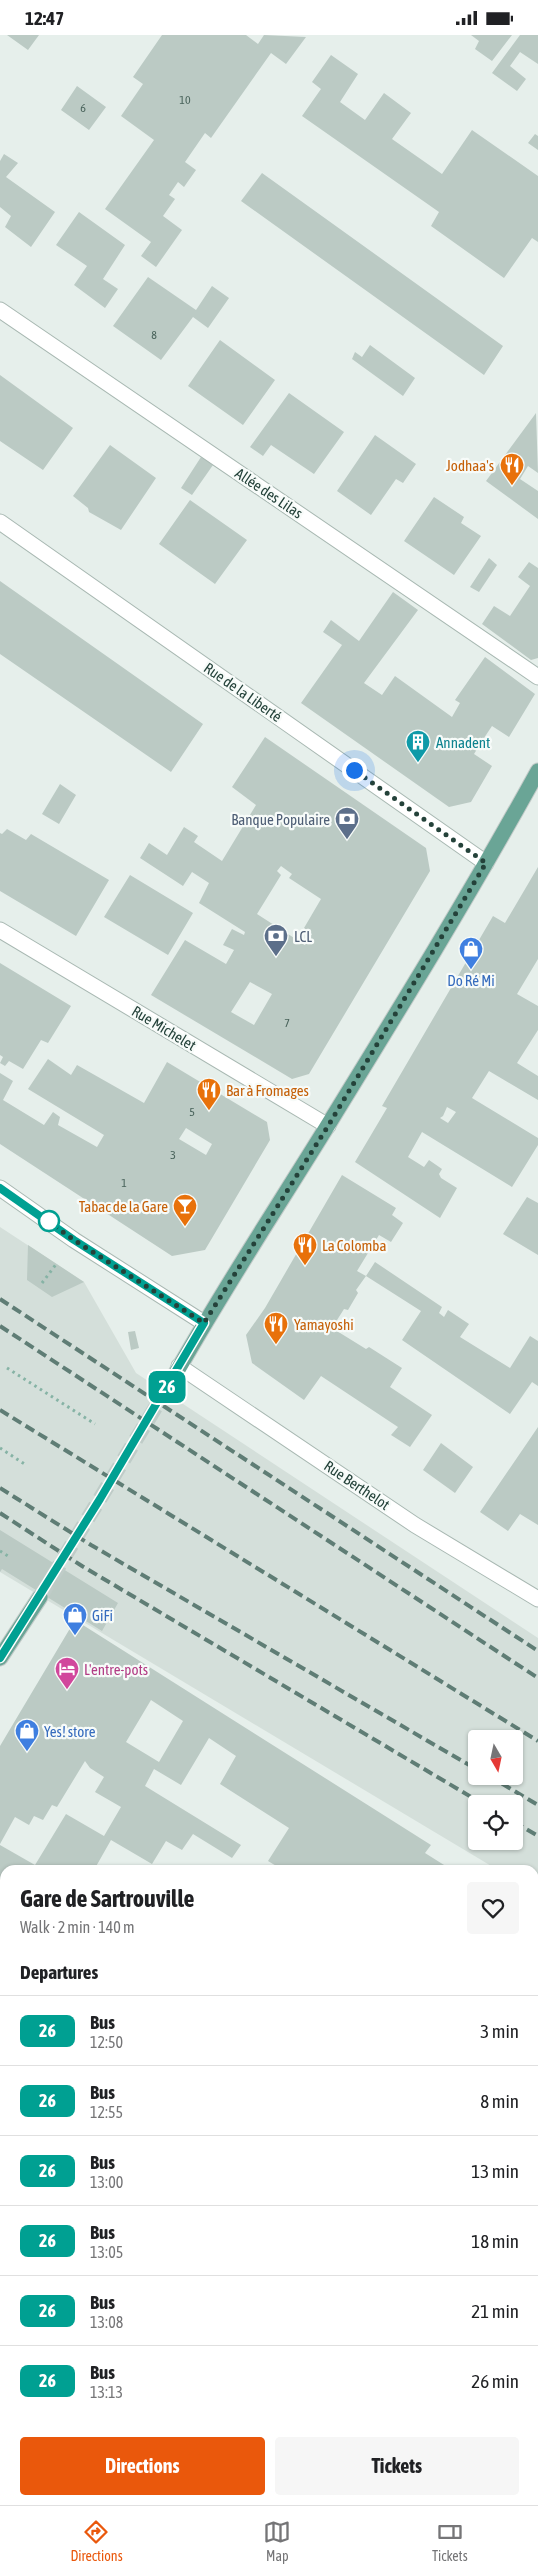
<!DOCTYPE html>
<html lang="en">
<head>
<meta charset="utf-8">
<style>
  :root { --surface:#fff; --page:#f6f6f6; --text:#202124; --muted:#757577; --line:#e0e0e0; --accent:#ea580c }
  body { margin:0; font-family:"Asap Condensed",sans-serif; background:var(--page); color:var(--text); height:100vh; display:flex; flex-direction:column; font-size:19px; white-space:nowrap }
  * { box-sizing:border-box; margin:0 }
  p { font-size:16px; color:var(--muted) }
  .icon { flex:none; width:28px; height:28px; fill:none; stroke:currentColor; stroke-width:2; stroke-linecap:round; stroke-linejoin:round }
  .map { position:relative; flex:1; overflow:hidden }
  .panel { position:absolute; left:0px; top:1830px; width:539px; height:640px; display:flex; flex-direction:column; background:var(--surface); border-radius:15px 15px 0 0; box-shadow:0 1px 4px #0004 }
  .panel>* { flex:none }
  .badge { padding:0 10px; border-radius:8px; font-size:18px; line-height:32px }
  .needle { width:32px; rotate:171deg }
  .controls { position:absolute; left:468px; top:1695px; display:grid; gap:10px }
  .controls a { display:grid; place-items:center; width:55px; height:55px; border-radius:5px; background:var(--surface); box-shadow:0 1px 4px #0004; font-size:25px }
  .you { position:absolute; width:25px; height:25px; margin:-12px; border:4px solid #fff; border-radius:50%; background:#1a73e8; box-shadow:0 0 0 8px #1a73e833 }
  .map>.badge { position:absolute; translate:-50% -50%; box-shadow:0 0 0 2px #fff }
  h2 { padding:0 20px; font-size:19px; line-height:45px }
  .round { display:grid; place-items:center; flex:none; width:52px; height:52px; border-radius:5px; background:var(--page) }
  .overview { display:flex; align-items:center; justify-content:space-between; height:85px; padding:0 20px }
  h1 { font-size:24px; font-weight:700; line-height:38px }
  .button { display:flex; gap:10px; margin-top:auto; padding:10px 20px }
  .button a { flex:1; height:58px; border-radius:5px; background:var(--accent); color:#fff; font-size:20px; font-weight:700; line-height:58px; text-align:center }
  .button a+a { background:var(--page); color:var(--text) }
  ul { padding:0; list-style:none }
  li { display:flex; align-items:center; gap:15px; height:70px; padding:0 20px; border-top:1px solid var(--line) }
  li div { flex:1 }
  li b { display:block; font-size:19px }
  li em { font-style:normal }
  li .badge { min-width:55px; font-weight:700; text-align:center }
  .status { display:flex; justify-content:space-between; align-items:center; height:35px; padding:0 25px; background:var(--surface); direction:ltr }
  .status svg { height:14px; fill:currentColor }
  .dock { display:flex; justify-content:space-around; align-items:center; height:70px; border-top:1px solid var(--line); background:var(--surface); font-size:14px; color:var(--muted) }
  .dock a { display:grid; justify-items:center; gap:2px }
  .dock .current { color:var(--accent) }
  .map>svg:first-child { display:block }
</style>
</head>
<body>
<div class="status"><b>12:47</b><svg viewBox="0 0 49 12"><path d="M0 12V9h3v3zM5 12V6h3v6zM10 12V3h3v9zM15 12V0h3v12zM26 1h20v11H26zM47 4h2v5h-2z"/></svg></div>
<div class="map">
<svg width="538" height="2470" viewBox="0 0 538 2470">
  <rect width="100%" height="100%" fill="#e6efeb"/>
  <path fill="#d4dfda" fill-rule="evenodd" d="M0,1192L84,1247L136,1338L538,1603V1859L534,1856V1835H498L0,1537ZM476,1704H514V1741H476ZM476,1769H514V1806H476Z"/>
  <path fill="#bbcac4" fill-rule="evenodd" d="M7,0H39L28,15Z
    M162,0H246L258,9L264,0L306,2L286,29L271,18L211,103L205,98L185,127L196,135L184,152L178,147L169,160L175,164L163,181L182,195L156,232L141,221L151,207L105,174L154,105L121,81L143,49L133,42Z
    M471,0H512L492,26L475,14L479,6Z
    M520,0H538V29L520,17L510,31L526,44L517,56L492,38Z
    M331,20L358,39L340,67L365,85L384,58L411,78L392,104L442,139L472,95L538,141V207L532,203L504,243L431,191L439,177L302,81L321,54L312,47Z
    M77,51L106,72L89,95L61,75Z
    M535,99L538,101V115L528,108Z
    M4,119L18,128L6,142L55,177L31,212L5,192L11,181L0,172V126Z
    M262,138L503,311L484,340L241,166Z
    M79,177L125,210L103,244L118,254L105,273L74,250L87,231L56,210Z
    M148,242L196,275L212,251L229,263L208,293L193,282L161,325L113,291Z
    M220,305L275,345L243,390L188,351Z
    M370,310L415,343L403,361L352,324L355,317L362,322Z
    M0,340L73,393L43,435L0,406Z
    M289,358L344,397L314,439L271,410L263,421L250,412Z
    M536,378L538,438L528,431L520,444L538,456V484L486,446Z
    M375,400L416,429L403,448L396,444L371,480L337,456Z
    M110,410L156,443L121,495L89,477L88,473L73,461Z
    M201,422L213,430L192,460L181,453Z
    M434,462L464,482L461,488L481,501L454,540L404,506Z
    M190,465L247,505L215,549L159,509Z
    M489,523L497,530L479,557L470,552Z
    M529,527L538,533V623L531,625L482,589L494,571L510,581L530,551L518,542Z
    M0,546L203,689L171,737L0,619Z
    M393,557L418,575L364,648L382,660L395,641L452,682L460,668L455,665L485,622L535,659L509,702L492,691L484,703L474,719L492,731L471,767L449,772L301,668L342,610L323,597L331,585L359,606Z
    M265,702L426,813L430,836L309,1039L292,1044L151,960L185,905L226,929L234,915L223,910L232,894L244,900L245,897L199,868L209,848L192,837L183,851L140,823L149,808L167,820L184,792L198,801L194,807L222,826L256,770L232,752ZM281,831L292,839L289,843L321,864L304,893L312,899L305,910L257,879L281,840L277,836ZM250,947L272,959L254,990L231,977Z
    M60,749L76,760L59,789L42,779Z
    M7,794L26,805L31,799L109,845L76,901L0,856V798L2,799Z
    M538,832V924L517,959L538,971V995L517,1028L538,1041V1065L489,1036L472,1063L538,1103V1110L512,1152L422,1097L408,1122L424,1132L429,1125L442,1134L439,1139L441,1143L457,1153L440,1183L355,1127L387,1073L382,1071L493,881L505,888ZM447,1072L456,1077L448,1088L440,1083L443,1081Z
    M130,840L193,878L168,920L104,882Z
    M0,928L71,971L48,1008L41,1005L23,1034L9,1026L5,1031L0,1028L3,1022L0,1020Z
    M48,1024L71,1040L77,1030L144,1068L167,1027L267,1087L270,1105L205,1215L172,1221L0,1109V1038L13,1046L3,1065L44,1090L53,1077L60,1082L58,1090L97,1112L104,1100L28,1054ZM186,1093L212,1109L206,1120L179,1104Z
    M342,1140L396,1173L392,1180L403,1188L391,1207L379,1200L357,1236L366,1241L356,1255L358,1258L348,1275L344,1274L332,1293L366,1314L369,1312L402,1333L390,1352L432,1380L410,1412L391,1400L398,1392L321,1341L304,1365L252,1328L246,1300L265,1273Z
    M527,1162L538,1168V1220L503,1199Z
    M28,1210L84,1247L52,1262L27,1245Z
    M375,1227L442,1272L439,1278L444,1282L448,1275L469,1289L460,1302L510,1333L530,1301L538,1306V1351L532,1347L510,1379L402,1305L421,1276L366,1241Z
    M135,1296L139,1313L131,1315L128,1297Z
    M538,1392V1490L520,1479L508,1496L480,1477Z
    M441,1408L473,1432L455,1458L423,1435Z
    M0,1495L118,1568L102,1596L2,1534L0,1537Z
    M75,1585L431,1810L425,1818L452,1835H283L268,1826L289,1793L220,1749L236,1721L209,1703L181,1750L154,1734L145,1751L241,1810L232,1823L193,1799L182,1815L166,1806L152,1829L111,1805L94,1835H5V1854L0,1851V1810L35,1830L66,1779L104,1801L121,1772L95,1757L104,1742L90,1733L85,1726L57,1772L52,1770L43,1785L34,1781L29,1790L15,1782L0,1809V1711ZM151,1665L183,1686L159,1727L126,1707Z
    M534,1886L538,1889V1932L534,1930Z
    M0,1912L5,1914V2024L0,2032Z
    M534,2058L538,2061V2087L534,2094Z
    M538,2096V2136L534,2134V2104Z
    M0,2121L5,2124V2238L0,2235V2217L2,2213L0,2212Z
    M538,2305V2352L534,2350V2312Z
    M154,2465H204L200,2470H162Z"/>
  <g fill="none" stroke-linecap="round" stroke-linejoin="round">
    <path stroke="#bfccc8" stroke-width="15" stroke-dasharray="15 8" stroke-linecap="butt" d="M40,1562L171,1347"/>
    <defs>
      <path id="lane" d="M0,275L538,642
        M0,2435L5,2438
        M49,2465L57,2470"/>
      <path id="street" d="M0,487L486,828
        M0,895L328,1091
        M0,1153L74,1205L204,1288
        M179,1331L415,1490L538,1564
        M0,1881L5,1884
        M534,2198L538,2201"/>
      <path id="primary" d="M171,1347C220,1259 275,1176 328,1090C400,973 472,856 538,736
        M0,1623L40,1562"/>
    </defs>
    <use href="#lane" stroke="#a8b8b2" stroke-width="17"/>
    <use href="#street" stroke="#a8b8b2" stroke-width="17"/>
    <use href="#primary" stroke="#c2cac8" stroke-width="17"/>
    <path stroke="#86b3a5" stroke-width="3" stroke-dasharray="2.5 4" stroke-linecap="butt" d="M42,1248L57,1228
      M7,1333L95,1389
      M0,1413L26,1430
      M0,1516L8,1521"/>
    <use href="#lane" stroke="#fff" stroke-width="15"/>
    <use href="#street" stroke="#fff" stroke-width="15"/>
    <use href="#primary" stroke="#6aa596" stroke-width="15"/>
    <path stroke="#5f7d75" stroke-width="4" stroke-dasharray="10 5" stroke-linecap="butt" d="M0,1264L538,1616
      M0,1291L538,1643
      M0,1375L538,1706
      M0,1453L91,1510L476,1734
      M0,1478L82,1531L483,1769
      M489,1741L538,1770
      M514,1787L538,1801"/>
  </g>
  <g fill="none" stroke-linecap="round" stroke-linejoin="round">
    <defs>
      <path id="line" d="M0,1153L74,1205L204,1288L100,1464L0,1623"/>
    </defs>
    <use href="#line" stroke="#fff" stroke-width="11"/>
    <use href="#line" stroke="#00a092" stroke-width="8"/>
    <path stroke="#24423a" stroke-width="5" stroke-dasharray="0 9" d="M49,1186L45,1184L74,1205L204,1288L328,1091L486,828L354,735"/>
  </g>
  <defs>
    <symbol id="restaurant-pin" viewBox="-11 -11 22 30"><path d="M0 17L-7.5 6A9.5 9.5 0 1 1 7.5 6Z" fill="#e8710a" stroke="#f7fbf9"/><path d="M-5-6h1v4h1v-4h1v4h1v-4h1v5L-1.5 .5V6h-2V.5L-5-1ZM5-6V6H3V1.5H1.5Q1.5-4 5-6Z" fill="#fff"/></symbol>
    <symbol id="building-pin" viewBox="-11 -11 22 30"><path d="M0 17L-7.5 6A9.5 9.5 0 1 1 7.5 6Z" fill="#0f9aa8" stroke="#f7fbf9"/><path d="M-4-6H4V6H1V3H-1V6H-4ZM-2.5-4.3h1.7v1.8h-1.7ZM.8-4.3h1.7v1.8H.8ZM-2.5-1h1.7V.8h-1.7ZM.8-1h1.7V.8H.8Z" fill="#fff"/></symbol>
    <symbol id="bank-pin" viewBox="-11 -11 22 30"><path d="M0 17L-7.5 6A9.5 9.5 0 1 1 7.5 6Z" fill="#5c6f8a" stroke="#f7fbf9"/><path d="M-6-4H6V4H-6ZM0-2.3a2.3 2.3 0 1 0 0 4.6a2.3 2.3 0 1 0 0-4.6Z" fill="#fff"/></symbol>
    <symbol id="shop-pin" viewBox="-11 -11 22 30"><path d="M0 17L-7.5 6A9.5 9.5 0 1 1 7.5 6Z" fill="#3f7fe0" stroke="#f7fbf9"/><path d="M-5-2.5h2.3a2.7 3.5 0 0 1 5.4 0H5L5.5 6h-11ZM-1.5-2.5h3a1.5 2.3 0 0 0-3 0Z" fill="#fff"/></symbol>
    <symbol id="bar-pin" viewBox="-11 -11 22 30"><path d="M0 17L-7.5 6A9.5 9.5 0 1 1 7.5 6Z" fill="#e8710a" stroke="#f7fbf9"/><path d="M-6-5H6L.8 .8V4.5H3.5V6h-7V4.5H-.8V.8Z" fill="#fff"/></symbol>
    <symbol id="hotel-pin" viewBox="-11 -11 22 30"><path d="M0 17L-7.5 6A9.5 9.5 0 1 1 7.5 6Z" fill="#d1479c" stroke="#f7fbf9"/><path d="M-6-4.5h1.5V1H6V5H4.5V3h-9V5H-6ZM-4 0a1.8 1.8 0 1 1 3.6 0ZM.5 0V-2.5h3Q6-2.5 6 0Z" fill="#fff"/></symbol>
  </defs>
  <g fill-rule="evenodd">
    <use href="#restaurant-pin" x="498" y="416" width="28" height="38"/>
    <use href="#building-pin" x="404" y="693" width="28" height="38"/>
    <use href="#bank-pin" x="333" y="770" width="28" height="38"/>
    <use href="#bank-pin" x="262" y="887" width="28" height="38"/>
    <use href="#shop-pin" x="457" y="900" width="28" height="38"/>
    <use href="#restaurant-pin" x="195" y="1041" width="28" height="38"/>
    <use href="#bar-pin" x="171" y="1157" width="28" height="38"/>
    <use href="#restaurant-pin" x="291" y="1196" width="28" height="38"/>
    <use href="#restaurant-pin" x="262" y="1275" width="28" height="38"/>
    <use href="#shop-pin" x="61" y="1566" width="28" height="38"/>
    <use href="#hotel-pin" x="53" y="1620" width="28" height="38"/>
    <use href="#shop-pin" x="13" y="1682" width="28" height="38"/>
  </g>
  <circle fill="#fff" stroke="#00a092" stroke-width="2.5" cx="49" cy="1186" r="10"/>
  <g text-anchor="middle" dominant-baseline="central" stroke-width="4.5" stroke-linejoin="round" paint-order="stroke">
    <g font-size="12" fill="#4a645c">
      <text x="185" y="65">10</text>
      <text x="83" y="73">6</text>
      <text x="154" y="300">8</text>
      <text x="287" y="988">7</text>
      <text x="192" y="1077">5</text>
      <text x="173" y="1120">3</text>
      <text x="124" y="1148">1</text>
    </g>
    <g font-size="15" fill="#c56008" stroke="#f7fbf9" text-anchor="start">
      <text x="494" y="430" text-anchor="end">Jodhaa's</text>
      <text x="226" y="1055">Bar à Fromages</text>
      <text x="168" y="1171" text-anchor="end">Tabac de la Gare</text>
      <text x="322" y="1210">La Colomba</text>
      <text x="294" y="1289">Yamayoshi</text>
    </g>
    <g font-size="15" fill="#24423a" stroke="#f7fbf9">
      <text transform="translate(269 458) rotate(34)">Allée des Lilas</text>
      <text transform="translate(243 657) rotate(35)">Rue de la Liberté</text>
      <text transform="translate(164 993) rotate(31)">Rue Michelet</text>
      <text transform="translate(357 1450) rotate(34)">Rue Berthelot</text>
    </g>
    <g font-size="15" fill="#0d838f" stroke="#f7fbf9" text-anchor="start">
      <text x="436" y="707">Annadent</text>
    </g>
    <g font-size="15" fill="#4e5e75" stroke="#f7fbf9" text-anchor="end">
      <text x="330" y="784">Banque Populaire</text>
      <text x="294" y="901" text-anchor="start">LCL</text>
    </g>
    <g font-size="15" fill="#366cbe" stroke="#f7fbf9" text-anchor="start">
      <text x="471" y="945" text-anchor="middle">Do Ré Mi</text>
      <text x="92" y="1580">GiFi</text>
      <text x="44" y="1696">Yes! store</text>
    </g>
    <g font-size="15" fill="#b23c85" stroke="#f7fbf9" text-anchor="start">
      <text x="84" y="1634">L'entre-pots</text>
    </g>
  </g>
</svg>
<div class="controls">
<a><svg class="needle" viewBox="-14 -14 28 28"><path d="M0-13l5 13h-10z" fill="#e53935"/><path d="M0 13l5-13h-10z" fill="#757577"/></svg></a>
<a><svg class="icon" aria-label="locate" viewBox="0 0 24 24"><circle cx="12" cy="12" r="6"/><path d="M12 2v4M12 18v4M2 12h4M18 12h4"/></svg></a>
</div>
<div class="you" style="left:354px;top:735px"></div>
<b class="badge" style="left:167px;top:1352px;background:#00a092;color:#fff">26</b>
<section class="panel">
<div class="overview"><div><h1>Gare de Sartrouville</h1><p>Walk · 2 min · 140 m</p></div><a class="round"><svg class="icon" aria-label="heart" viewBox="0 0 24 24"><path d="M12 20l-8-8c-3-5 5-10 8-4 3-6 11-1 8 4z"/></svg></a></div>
<h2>Departures</h2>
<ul>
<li><span class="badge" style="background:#00a092;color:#fff">26</span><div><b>Bus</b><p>12:50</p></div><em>3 min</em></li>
<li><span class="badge" style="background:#00a092;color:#fff">26</span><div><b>Bus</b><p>12:55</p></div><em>8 min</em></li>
<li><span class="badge" style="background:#00a092;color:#fff">26</span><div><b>Bus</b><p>13:00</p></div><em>13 min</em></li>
<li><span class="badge" style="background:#00a092;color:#fff">26</span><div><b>Bus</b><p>13:05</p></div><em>18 min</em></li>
<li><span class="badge" style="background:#00a092;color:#fff">26</span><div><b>Bus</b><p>13:08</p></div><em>21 min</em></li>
<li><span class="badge" style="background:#00a092;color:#fff">26</span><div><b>Bus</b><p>13:13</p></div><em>26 min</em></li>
</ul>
<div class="button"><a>Directions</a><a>Tickets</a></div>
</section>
</div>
<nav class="dock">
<a class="current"><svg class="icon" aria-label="directions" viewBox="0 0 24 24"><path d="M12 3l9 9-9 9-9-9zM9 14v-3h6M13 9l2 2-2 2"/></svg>Directions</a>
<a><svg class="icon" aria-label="map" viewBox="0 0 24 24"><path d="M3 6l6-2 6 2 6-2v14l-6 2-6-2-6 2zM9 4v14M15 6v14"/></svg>Map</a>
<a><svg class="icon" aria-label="tickets" viewBox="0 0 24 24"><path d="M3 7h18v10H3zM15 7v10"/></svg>Tickets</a>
</nav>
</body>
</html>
